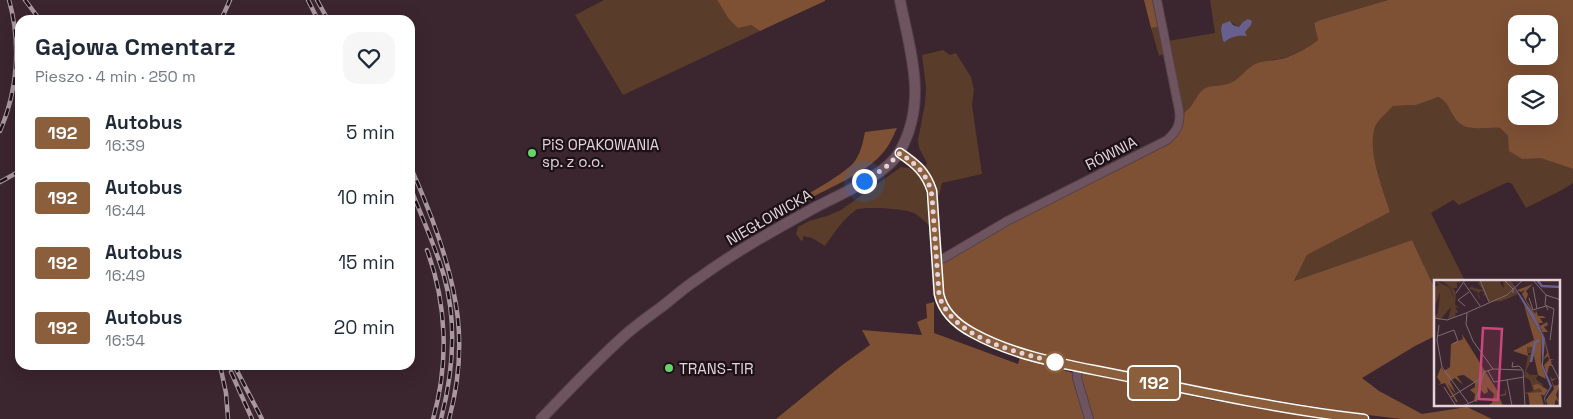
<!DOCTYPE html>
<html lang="pl">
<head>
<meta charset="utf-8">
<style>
  :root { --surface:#fff; --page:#f6f6f7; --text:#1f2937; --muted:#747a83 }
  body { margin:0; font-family:"Space Grotesk",sans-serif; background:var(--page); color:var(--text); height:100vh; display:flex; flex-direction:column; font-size:19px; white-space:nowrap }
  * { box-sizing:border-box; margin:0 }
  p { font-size:16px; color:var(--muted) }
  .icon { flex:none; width:28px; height:28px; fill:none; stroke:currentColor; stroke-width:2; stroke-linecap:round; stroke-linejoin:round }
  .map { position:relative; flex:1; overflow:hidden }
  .sheet { position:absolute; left:15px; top:15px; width:400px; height:355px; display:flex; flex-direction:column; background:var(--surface); border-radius:15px; box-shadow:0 5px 20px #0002 }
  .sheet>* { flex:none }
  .badge { padding:0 10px; border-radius:4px; font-size:18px; line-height:32px }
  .controls { position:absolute; left:1508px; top:15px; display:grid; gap:10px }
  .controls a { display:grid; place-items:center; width:50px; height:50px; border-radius:10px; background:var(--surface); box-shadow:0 5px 20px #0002; font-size:25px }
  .you { position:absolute; width:25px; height:25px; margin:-12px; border:4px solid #fff; border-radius:50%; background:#1a73e8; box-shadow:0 0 0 8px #1a73e833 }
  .map>.badge { position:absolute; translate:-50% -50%; box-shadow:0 0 0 2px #fff }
  .round { display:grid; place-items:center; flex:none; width:52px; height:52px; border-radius:15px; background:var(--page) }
  .overview { display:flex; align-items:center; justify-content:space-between; height:85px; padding:0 20px }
  h1 { font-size:24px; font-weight:600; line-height:38px }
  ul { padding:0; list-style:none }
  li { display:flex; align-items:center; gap:15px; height:65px; padding:0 20px }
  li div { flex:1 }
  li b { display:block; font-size:19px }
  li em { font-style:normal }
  li .badge { min-width:55px; font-weight:700; text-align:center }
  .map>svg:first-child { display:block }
</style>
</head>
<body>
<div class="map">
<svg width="1573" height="419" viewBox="0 0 1573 419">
  <rect width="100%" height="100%" fill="#3b252e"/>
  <path fill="#593c29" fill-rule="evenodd" d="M604,0H717L728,18L751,25L760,31L623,95L575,15Z
    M1210,0H1388L1320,20L1314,23L1318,40C1311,46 1293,55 1284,58C1276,60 1268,60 1261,62C1249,66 1243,77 1232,82C1224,86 1213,85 1206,89C1195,94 1193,108 1182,114L1168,41L1215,33ZM1230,21C1235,26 1242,27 1246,34L1233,36L1225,42L1222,34Z
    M1159,27L1165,53L1159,56L1151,28Z
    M943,50L950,55L956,53L971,77L974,90L972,105L982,174L942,183L939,196L925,166L927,163L919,148L918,140L925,104L926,87L922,55Z
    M1437,97L1447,102L1454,118L1487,127L1500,128L1508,136L1522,159L1541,157L1573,169V183L1562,190L1526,208L1512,184L1508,182L1459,205L1453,200L1431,213L1465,281L1436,282L1435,289L1412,240L1294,281L1307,255L1390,212C1383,188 1367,152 1375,127C1378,120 1388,112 1393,106L1416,105Z
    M901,167L909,168L915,172H918L925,186L930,226C924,221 918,214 911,212C902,209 864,206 856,210C843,219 834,233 825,246L812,238L803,236V240L801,241L796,234L798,227L809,221L827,216L841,210Z"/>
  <path fill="#7e5135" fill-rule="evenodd" d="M717,0H825V1L760,31L751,25L738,28L728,18Z
    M1144,0H1153L1159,27L1151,28Z
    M1388,0H1573V169L1541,158L1522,159L1509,151L1508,136L1500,128C1489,127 1470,131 1461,124C1448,115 1453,105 1438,97L1416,105L1393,106C1388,112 1378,120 1375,127C1367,152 1383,188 1390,212L1307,255L1294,281L1412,240L1435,289V336L1415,346L1362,378L1379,391L1422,414L1467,407L1492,419H1401L1360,414L1224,392L1048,356C1017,348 959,333 946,300C941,289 942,274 941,262L993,232L1177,133L1182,123V114C1194,108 1196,91 1208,87C1217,85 1226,86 1234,81C1242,76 1247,68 1255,64C1264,60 1275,61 1285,58C1294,55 1311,46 1318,40L1314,23L1320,20ZM1516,24H1549V56H1516ZM1516,84H1549V116H1516Z
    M897,128C892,139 887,150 878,158C862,174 829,188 809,199L803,197C816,189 846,173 855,161C861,152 863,142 865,132Z
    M934,302V333L1018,364L1020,357L1073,373L1087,419H776L841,366L870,345L862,330L922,335L917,322L927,318L926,304Z
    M1080,371L1210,400L1329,419H1093L1080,377Z"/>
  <path fill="#675f8d" d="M1248,19L1252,21L1251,25L1245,32L1247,36C1240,35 1231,36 1225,42L1223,41L1221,30L1222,24L1230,21L1233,25L1239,27L1243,22Z"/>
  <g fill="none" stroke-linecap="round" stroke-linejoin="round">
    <defs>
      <path id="minor" d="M900,153C916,164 926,172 932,191L939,294C943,312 958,325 973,333C1022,360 1079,366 1133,378C1210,394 1286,410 1364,419
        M937,259L944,258L1007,221L1167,140C1177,131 1181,124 1179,110L1157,0
        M1078,367L1077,378L1089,419"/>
      <path id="tertiary" d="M541,419C568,391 595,362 624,336C635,326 648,317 660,308C673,298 685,287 699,278C736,251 776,229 816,207C839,195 888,174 900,151C928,101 910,52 900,0"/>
    </defs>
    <use href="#minor" stroke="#54414a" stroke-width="10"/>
    <use href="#tertiary" stroke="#54414a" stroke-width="12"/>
    <use href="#minor" stroke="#6e545f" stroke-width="8"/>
    <use href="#tertiary" stroke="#6e545f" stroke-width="10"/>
    <defs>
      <path id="rail" d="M25,0L40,20
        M308,0L318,20
        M317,0L328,20
        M221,20L230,0
        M0,131C18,90 21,43 9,0
        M410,166C418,183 425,201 432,219C458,289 469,345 449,419
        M0,182L20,171
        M410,186C421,216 435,245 444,276C457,322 453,373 441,419
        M427,250C447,304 449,363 433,419
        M220,365L226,393L228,419
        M234,365L262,419
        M231,372L252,419"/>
    </defs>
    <use href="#rail" stroke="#aa979f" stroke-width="4.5"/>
    <use href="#rail" stroke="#1c1116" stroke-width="2.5" stroke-dasharray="8" stroke-linecap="butt"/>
  </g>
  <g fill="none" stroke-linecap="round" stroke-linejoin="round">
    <defs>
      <path id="line" d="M900,153C916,164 926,172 932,191L939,294C943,312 958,325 973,333C1022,360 1079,366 1133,378C1210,394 1286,410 1364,419"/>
    </defs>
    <use href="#line" stroke="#fff" stroke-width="11"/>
    <use href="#line" stroke="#8b5e3c" stroke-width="8"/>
    <path stroke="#e4d4da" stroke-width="5" stroke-dasharray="0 9" d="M864,181L885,168L900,153C917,165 928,174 932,196L939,294C949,337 1020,354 1057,362H1055"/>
  </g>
  <g fill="#64d468" stroke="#1c1116" stroke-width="2">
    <circle cx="532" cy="153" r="5"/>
    <circle cx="669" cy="368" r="5"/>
  </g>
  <circle fill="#fff" stroke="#8b5e3c" stroke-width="2.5" cx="1055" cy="362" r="10"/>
  <g text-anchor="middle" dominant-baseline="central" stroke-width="4.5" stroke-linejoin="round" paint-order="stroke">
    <g font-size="15" fill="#e4d4da" stroke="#1c1116" text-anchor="start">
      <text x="542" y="144">PiS OPAKOWANIA<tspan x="542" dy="17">sp. z o.o.</tspan></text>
      <text x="679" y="368">TRANS-TIR</text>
    </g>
    <g font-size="15" fill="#e4d4da" stroke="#1c1116">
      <text transform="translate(1111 153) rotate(-27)">RÓWNIA</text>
      <text transform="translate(769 217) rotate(-30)">NIEGŁOWICKA</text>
    </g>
  </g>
  <g transform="translate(1434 280)">
    <rect width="126" height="126" fill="#3b252e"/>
    <path d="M0,0L15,7L20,18L17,27L6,40L0,38L4,33L6,12L1,26L0,7L5,5ZM7,0H25L27,3L23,2V8H19L22,13L21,25L26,28L21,27L24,32L21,34L22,36L14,39L20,17L16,7ZM46,0H68L66,3L70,8L69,0H76L84,14L75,18L48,29L67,21L55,22L52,15L49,16L50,12L47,11L44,13L46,18L45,19L43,12L34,8L38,7L36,4L40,8L49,10L44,3ZM97,65L100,75L92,91L96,95H104L102,99L109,105L104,126L99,116L89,113L99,111L96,100L90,97L94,75L99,74L94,73L93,67Z" fill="#593c29"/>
    <path d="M99,4L92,11L94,14L92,20L101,34L102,30L104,36H109L112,38H106L109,43H105L106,46L113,42L114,45L110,47L114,52H109L116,79H121L117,80L118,86H115L113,95L110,85L115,80L114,76L109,80L113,73L109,53L88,14L91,10L87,12L83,10ZM90,25L108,56L107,81L112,99L104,95L98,67H93L94,76L79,71L100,60ZM28,54L66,115L71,114V107L72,115L65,116L69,126H53L58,123L60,114L53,107L54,112L50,114L47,110L43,122L40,121L41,114L36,110L41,107V103L30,95L23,96L29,105L21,98L16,101L22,114L13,103L24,122H22L11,103L4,105L7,103L3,97L7,87L10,91L16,87L17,64L29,59ZM116,96L118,99L123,98L118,101L120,106L126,104L122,115L126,124L122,119L120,126H114L112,120L120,109ZM104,104L114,110L110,116L107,114L110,126H104L101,114L104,126H96L94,113L108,112L106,108L100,110L99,105Z" fill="#7e5135"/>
    <path d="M76,0L100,35L111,59L109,85L118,106L111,118L112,126L110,118L116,107L108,87V56Z" fill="#675f8d"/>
    <path fill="none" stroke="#675f8d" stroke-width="2.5" d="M103,0L108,6L127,7M97,82L101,63L105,60"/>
    <path fill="none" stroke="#7f6b73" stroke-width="1" d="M46,0L55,22M70,0L79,9V13M99,0L112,15L127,20M30,3L46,26M99,7L103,29M22,13L31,0M112,15L111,25L120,29L116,60M95,18L99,30L112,26L114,30M31,26L24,20L35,12M33,33L32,44L39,61L59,89L89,90L91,126M0,38L13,40L32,33L73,15L89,0M5,45L3,60L8,87L35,124M4,56L20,50L24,61L19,64M79,82L78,87L85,86L88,89M118,85L127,103M54,91L60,102L90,97M73,100L78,126M10,107L22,126M17,117L49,97M29,126L42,120L50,92L59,89"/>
    <path fill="#ca477b" fill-opacity="0.15" stroke="#ca477b" stroke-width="2.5" d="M49,48L68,49L64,120L45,119Z"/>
    <rect width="126" height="126" fill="none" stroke="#e4d4da" stroke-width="2.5"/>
  </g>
</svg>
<div class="controls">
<a><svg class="icon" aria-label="locate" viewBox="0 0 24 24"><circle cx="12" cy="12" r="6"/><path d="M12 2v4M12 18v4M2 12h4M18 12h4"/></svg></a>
<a><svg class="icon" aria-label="layers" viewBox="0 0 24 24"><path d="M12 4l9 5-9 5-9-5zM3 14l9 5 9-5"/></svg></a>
</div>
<div class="you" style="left:864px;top:181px"></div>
<b class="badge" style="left:1154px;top:383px;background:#8b5e3c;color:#fff">192</b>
<section class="sheet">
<div class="overview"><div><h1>Gajowa Cmentarz</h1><p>Pieszo · 4 min · 250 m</p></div><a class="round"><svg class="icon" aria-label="heart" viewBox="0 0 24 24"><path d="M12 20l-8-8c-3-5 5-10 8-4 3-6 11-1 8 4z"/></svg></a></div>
<ul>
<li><span class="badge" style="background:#8b5e3c;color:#fff">192</span><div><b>Autobus</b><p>16:39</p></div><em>5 min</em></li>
<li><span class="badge" style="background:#8b5e3c;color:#fff">192</span><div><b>Autobus</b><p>16:44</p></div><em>10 min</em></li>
<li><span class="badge" style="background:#8b5e3c;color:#fff">192</span><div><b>Autobus</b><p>16:49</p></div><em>15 min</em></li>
<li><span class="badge" style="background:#8b5e3c;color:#fff">192</span><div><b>Autobus</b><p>16:54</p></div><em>20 min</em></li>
</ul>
</section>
</div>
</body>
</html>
